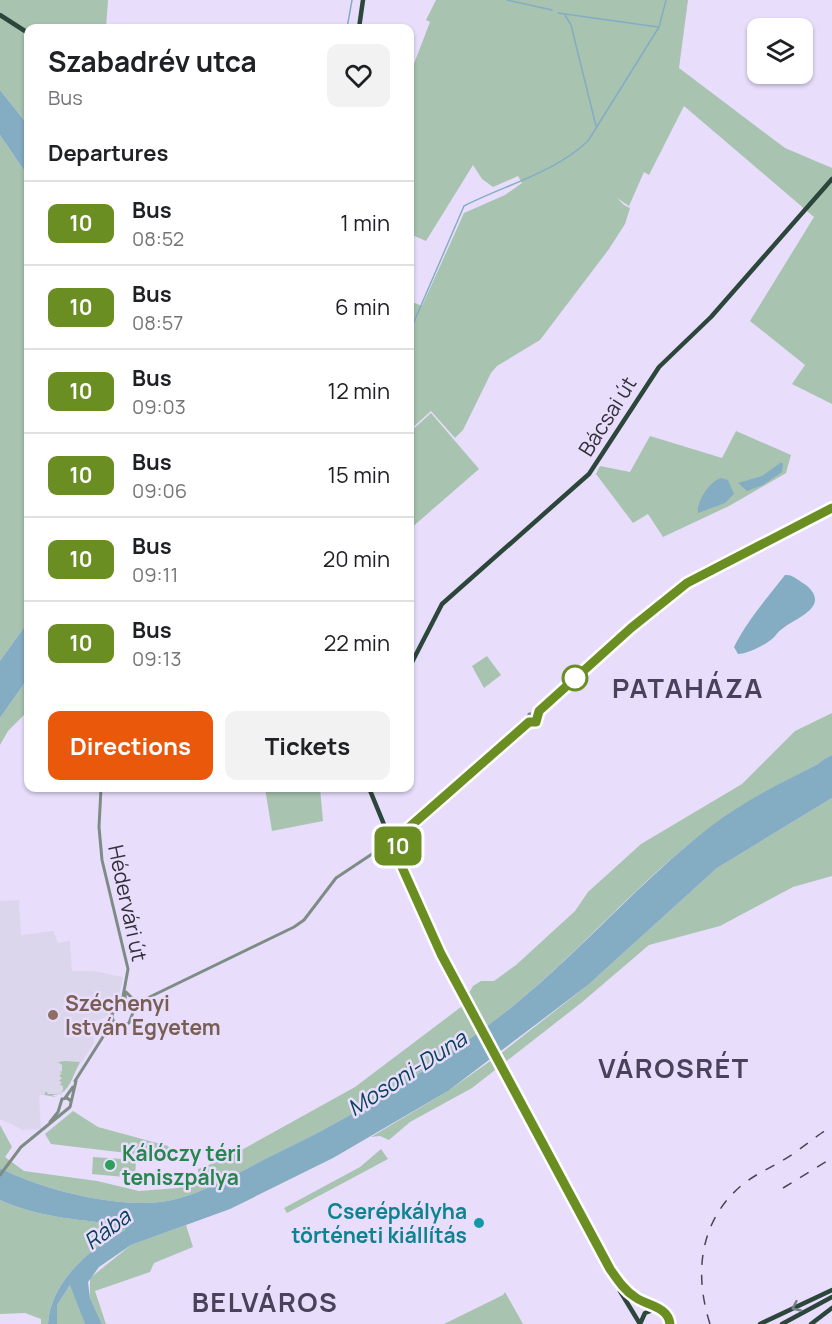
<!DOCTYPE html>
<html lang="en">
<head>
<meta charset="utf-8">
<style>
  :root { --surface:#fff; --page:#f2f2f2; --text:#202124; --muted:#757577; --line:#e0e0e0; --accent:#ea580c }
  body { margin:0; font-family:Manrope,sans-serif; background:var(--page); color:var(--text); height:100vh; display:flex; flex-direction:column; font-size:22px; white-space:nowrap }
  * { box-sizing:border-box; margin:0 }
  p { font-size:20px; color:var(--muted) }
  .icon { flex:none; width:33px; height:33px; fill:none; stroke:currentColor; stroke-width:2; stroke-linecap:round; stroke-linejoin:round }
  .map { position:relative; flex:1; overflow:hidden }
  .side { position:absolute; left:24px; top:24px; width:390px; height:768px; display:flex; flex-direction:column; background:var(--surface); border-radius:12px; box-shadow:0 2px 4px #0004 }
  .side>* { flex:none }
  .badge { padding:0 12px; border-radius:9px; font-size:21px; line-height:39px }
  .tools { position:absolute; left:747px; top:18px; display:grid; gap:12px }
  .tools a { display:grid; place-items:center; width:66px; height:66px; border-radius:12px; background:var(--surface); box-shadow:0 2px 4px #0004; font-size:30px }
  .map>.badge { position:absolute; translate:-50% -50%; box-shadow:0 0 0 3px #fff }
  h2 { padding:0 24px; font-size:22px; line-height:54px }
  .round { display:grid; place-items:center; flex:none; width:63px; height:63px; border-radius:12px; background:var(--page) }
  .summary { display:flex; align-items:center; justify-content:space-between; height:102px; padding:0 24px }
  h1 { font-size:28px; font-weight:700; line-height:45px }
  .cta { display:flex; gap:12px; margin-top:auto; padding:12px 24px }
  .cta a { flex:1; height:69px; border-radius:12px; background:var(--accent); color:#fff; font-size:24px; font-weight:700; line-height:69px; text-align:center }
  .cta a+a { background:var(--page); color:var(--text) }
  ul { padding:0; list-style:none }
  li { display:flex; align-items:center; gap:18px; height:84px; padding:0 24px; border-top:2px solid var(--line) }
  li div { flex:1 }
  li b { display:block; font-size:22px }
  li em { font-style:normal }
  li .badge { min-width:66px; font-weight:700; text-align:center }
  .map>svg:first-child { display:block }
</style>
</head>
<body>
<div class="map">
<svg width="832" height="1324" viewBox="0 0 832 1324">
  <rect width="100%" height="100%" fill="#e8defc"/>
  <path fill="#dcd6ec" d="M19,900L21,935L53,931L58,943L70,941L72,971H93L123,977L118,1000L106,1017L93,1022L94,1043L73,1075L65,1091L60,1095H39L41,1129L23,1130L0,1119V901Z"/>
  <path fill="#a8c3b0" d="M0,0H108L106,28H28V125L0,90Z
    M436,0H688L679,68L785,148L832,168V404L792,384L805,365L750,321L814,217L684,106L649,175L644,172L629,206L617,198L624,205L630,208L625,224L609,249L540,340L497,366L491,373L463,430L455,438L431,411L410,430V301L422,306L464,213L505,195L522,183L518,176L493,187L482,179L473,165L426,241L410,234V74L430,22L426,20Z
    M0,135L28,176V622L0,661Z
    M431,413L479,469L410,529V432Z
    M736,431L791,455L786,473L729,506L663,537L648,514L633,523L596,474L600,466L630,472L650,436L722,458Z
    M487,656L501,675L484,688L472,666Z
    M28,678V711L8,731L0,745V718Z
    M832,713V755C824,758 819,764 812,767C766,791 723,816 683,849C624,898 573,957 513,1006C440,1064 359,1114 275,1154C242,1170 207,1192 172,1200C125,1211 42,1190 0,1168V1125L12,1147L5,1157L24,1171L97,1181L139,1191L178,1188L198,1178V1169L227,1158L355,1087L461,1007L473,986L481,981H494L516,965L575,911L588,892L641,844L742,784L795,731Z
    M265,788H320L323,821L272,831Z
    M832,798V876L793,887L720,926L649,945L581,1003L472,1088L410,1122L389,1140L380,1136L371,1137L448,1091L500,1054L588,985L717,868Z
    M65,1061L80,1062C72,1076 70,1095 52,1095L56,1097L44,1095L46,1091L48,1094H60L63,1090V1086L60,1085L62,1082L59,1081L62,1078L59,1076L62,1073L59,1072L62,1071V1065L58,1062Z
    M73,1111L98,1127L168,1146L173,1155L169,1158L51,1144L45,1134Z
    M381,1149L388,1159L287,1213L284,1208L360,1167Z
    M93,1157L136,1160L135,1178L92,1174Z
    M0,1200C39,1218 82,1220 125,1225V1230C90,1247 50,1283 48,1324H41V1319L25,1313L0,1314Z
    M186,1225L193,1247L154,1263L150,1272L95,1291L106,1324H102L90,1298V1278L131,1245Z
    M70,1285H72L85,1324H57V1305Z
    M505,1292L523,1324H444L503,1295Z"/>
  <path fill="#84adc4" d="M0,90L28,125V176L0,135Z
    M780,463H783L782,472L763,485L747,491L738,483L762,476Z
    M721,478L728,480L734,494L725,503L698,513C696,502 710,481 721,478Z
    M785,575C793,574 799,581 806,585C832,607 795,618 782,629C778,631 776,636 772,639C765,645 747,654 738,654L734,647C747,621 767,598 785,575Z
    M28,622V678L0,718V661Z
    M832,755V798L717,868L588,985L448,1091L333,1158L230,1209L131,1245L99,1267L88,1282L90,1298L102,1324H85L70,1285L57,1305V1324H48C50,1283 90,1247 125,1230V1225C82,1220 39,1218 0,1200V1168C42,1190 125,1211 172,1200C207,1192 242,1170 275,1154C359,1114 440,1064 513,1006C582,950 640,881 710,827C741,803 777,785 812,767C819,764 824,758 832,755Z"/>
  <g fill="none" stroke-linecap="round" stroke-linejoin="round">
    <path stroke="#84adc4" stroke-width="1.5" d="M507,0L552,10
      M558,13L658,27
      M565,15L571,25L596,126
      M347,28L352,0
      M410,331L464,206C505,185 554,173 588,141L659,27L666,0"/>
    <path stroke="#7e8c86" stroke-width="3" d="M536,714L631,628L686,584L832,508
      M529,722V714H536
      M529,722H536V714
      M101,788L99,827L102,860L128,969L122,1002L112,1014L113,1021L119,1026
      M404,832L529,722
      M126,992L132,998L140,1000
      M125,994L126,1007
      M127,1008L294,927L304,920L336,878L399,836
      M109,1032L129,1023L134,1010L141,1003
      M75,1081L113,1021
      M65,1098L73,1087
      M50,1122L58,1112L62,1099L67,1098L71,1101
      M0,1175L21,1147L70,1107L76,1081"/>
    <path stroke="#2c463c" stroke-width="4.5" d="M0,15L28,33
      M359,28L363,0
      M410,666L442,604L589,474L659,367L711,317L832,179
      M369,788L413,895L441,953L619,1283L620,1291L640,1324
      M375,853L387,851L397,857
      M397,856L399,840L405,831
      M619,1283L637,1299L655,1308
      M640,1324L645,1313L656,1309L665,1312L670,1324
      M760,1324L832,1290
      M782,1324L832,1297
      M811,1324L832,1308"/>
    <path stroke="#4a4553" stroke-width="1.5" stroke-dasharray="10 10" stroke-linecap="butt" d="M783,1188L832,1158
      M710,1324C694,1274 699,1221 742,1185C758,1172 777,1165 793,1154C804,1146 813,1139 823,1132L832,1129"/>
  </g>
  <defs><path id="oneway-chevron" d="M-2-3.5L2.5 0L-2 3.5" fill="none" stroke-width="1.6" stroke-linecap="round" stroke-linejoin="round" transform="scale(1.5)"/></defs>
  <use stroke="#778389" href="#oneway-chevron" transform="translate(796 1307) rotate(155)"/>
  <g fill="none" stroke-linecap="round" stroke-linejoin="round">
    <defs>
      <path id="line" d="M670,1324C668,1306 647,1306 635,1297C624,1290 617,1279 610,1269L441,954L397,856L399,840L405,831L529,722H536L539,711L631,628L687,583L832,508"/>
    </defs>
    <use href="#line" stroke="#fff" stroke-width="14"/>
    <use href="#line" stroke="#6b8e23" stroke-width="9"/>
  </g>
  <circle fill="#fff" stroke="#6b8e23" stroke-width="3" cx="575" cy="678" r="12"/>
  <circle fill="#8d6e63" stroke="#e8defc" stroke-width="2" cx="53" cy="1015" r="6"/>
  <circle fill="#2e9e5b" stroke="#e8defc" stroke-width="2" cx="110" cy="1165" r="6"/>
  <circle fill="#0f9aa8" stroke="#e8defc" stroke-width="2" cx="479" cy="1223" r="6"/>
  <g text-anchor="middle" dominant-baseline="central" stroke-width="5" stroke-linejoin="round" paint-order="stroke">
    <g font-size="21" fill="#332f3a" stroke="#e8defc">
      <text transform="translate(607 416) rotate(-58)">Bácsai út</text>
      <text transform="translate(128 903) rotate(78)">Hédervári út</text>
    </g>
    <g font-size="21" font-weight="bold" fill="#785e54" stroke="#e8defc" text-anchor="start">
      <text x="65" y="1003">Széchenyi<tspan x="65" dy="24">István Egyetem</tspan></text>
    </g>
    <g font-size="21" font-weight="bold" fill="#27864d" stroke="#e8defc" text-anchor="start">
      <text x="122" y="1153">Kálóczy téri<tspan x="122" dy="24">teniszpálya</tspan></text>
    </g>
    <g font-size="21" font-weight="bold" fill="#0d838f" stroke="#e8defc" text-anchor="end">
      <text x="467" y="1211">Cserépkályha<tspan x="467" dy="24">történeti kiállítás</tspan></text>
    </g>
    <g font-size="22" font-style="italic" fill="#0b425b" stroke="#e8defc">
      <text transform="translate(407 1073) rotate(-33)">Mosoni-Duna</text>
      <text transform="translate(107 1229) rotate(-37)">Rába</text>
    </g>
    <g font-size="27" font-weight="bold" letter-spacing="1.5" fill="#4a425a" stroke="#e8defc">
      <text x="688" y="687">PATAHÁZA</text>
      <text x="674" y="1067">VÁROSRÉT</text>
      <text x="265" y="1301">BELVÁROS</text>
    </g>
  </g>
</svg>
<div class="tools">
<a><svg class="icon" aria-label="layers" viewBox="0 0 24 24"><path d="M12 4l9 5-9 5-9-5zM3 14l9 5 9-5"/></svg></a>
</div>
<b class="badge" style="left:398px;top:846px;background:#6b8e23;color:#fff">10</b>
<section class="side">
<div class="summary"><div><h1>Szabadrév utca</h1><p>Bus</p></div><a class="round"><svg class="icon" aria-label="heart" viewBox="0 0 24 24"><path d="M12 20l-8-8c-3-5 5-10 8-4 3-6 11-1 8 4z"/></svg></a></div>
<h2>Departures</h2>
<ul>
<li><span class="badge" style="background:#6b8e23;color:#fff">10</span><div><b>Bus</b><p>08:52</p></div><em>1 min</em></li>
<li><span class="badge" style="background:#6b8e23;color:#fff">10</span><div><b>Bus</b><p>08:57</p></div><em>6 min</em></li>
<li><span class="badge" style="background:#6b8e23;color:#fff">10</span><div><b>Bus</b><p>09:03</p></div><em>12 min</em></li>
<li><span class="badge" style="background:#6b8e23;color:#fff">10</span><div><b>Bus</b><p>09:06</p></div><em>15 min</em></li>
<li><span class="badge" style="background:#6b8e23;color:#fff">10</span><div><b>Bus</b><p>09:11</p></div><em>20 min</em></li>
<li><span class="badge" style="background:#6b8e23;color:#fff">10</span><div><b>Bus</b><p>09:13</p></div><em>22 min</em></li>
</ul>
<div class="cta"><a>Directions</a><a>Tickets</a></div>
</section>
</div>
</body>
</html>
